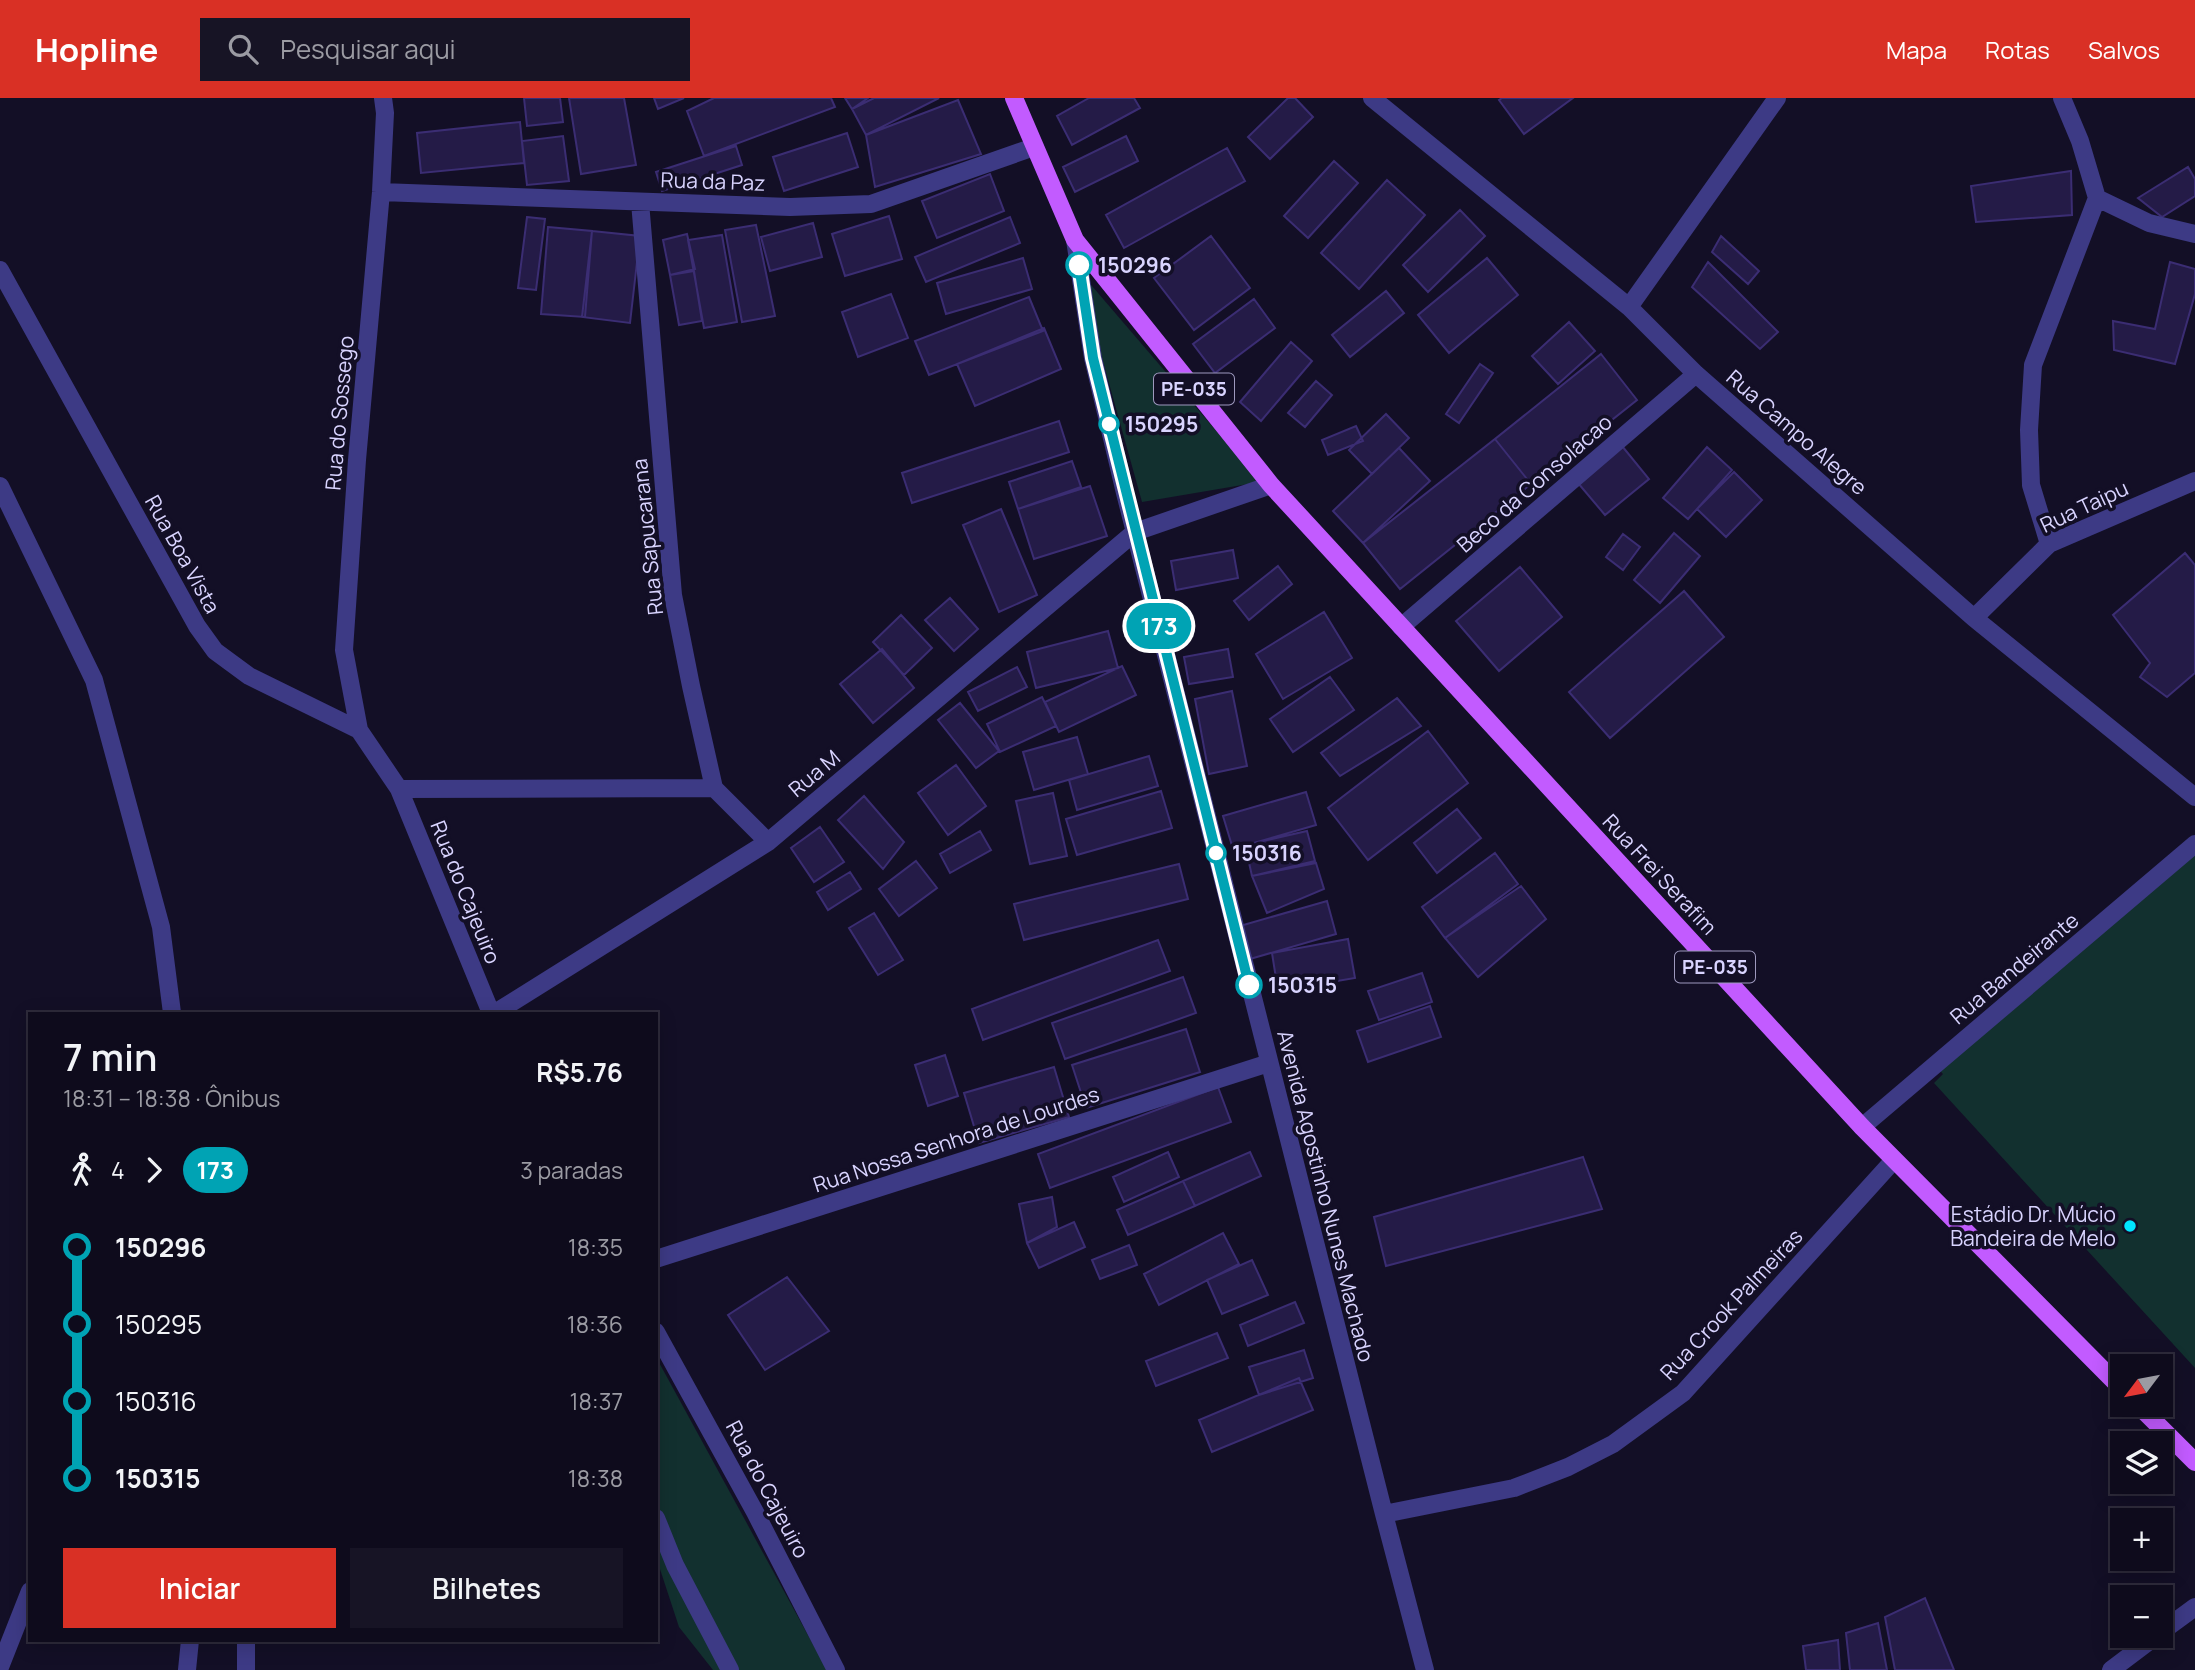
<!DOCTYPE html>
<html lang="pt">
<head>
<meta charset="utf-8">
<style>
  :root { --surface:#0e0b1c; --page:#171425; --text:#f1f3f6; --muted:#9b9ba3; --line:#2e2b3b; --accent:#d93025 }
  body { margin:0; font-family:Manrope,sans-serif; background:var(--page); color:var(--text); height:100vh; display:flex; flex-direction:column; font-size:26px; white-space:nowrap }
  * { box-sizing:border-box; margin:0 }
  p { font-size:23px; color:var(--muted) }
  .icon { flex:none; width:38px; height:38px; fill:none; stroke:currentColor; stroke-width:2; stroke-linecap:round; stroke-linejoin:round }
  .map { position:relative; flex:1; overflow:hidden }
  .side { position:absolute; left:28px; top:914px; width:630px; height:630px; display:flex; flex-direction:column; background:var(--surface); border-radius:0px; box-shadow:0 4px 18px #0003,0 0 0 2px var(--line) }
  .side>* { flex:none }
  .badge { padding:0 14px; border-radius:23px; font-size:24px; line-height:46px }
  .needle { width:46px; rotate:238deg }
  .tools { position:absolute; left:2110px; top:1256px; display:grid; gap:14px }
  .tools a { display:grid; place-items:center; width:63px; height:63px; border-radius:0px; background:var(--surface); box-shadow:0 4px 18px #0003,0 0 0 2px var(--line); font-size:35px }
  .map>.badge { position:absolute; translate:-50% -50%; box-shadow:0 0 0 4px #fff }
  .legs { display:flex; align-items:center; gap:10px; height:77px; padding:0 35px; font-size:23px }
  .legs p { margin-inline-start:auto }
  .headline { display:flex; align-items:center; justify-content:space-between; height:119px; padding:0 35px }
  h1 { font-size:38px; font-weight:600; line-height:52px }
  .cta { display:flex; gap:14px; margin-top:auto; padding:14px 35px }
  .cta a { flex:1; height:80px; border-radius:0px; background:var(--accent); color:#fff; font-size:28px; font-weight:600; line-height:80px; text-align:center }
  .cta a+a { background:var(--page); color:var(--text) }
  ul { padding:0 35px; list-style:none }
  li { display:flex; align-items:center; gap:24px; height:77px; font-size:26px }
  li i { display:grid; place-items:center; width:10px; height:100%; margin:0 9px; background:currentColor }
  li i::after { content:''; width:18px; height:18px; margin:-9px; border:5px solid; border-radius:50%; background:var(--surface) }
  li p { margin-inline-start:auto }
  li:first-child i { background:linear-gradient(#0000 50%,currentColor 0) }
  li:last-child i { background:linear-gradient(currentColor 50%,#0000 0) }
  header { display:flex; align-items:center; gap:42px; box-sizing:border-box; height:98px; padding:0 35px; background:var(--accent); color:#fff }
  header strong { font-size:33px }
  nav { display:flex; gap:38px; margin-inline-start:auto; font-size:24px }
  .search { width:490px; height:63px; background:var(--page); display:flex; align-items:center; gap:18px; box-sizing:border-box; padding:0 24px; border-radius:0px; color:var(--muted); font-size:26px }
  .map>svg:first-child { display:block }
</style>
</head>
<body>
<header>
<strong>Hopline</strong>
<div class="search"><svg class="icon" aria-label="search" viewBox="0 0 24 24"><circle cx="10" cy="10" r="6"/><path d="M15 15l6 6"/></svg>Pesquisar aqui</div>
<nav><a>Mapa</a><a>Rotas</a><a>Salvos</a></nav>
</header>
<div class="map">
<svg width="2195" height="1572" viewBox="0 0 2195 1572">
  <rect width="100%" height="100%" fill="#130f26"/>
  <path fill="#12302f" d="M1086,181L1260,384L1142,404L1092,224Z
    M2195,738V1270L1934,985L1943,976L1930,962Z
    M656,1259L827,1572H713L679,1529L656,1459Z"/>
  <path fill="#241b47" stroke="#3b2d73" stroke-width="2" d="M524,0H560L563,24L527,28Z
    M569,0H624L636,67L581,76Z
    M654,0H684L658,11Z
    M714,0H831L835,9L704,58L687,13Z
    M845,0H868L852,11Z
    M874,0H939L866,37L852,11Z
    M1089,0H1134L1140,10L1072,47L1057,18Z
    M1288,0H1295L1313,19L1270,61L1248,39Z
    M1502,0H1573L1524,36L1499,2Z
    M958,2L981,56L875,89L866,37Z
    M520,24L524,65L421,75L417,35Z
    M847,35L858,69L784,93L773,59Z
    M563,38L569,83L527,87L522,43Z
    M1126,38L1138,63L1075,94L1063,69Z
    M736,48L742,67L662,93L656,74Z
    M1227,50L1245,83L1124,150L1106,117Z
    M1334,63L1358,85L1308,140L1284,118Z
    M2188,69L2195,81V98L2162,119L2138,100Z
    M2071,73L2072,117L1976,124L1971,88Z
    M990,76L1004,113L937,140L922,103Z
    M1387,82L1425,117L1359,191L1321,155Z
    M1460,112L1485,138L1428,194L1403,167Z
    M889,118L902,161L845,178L832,136Z
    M527,119L545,121L536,192L518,190Z
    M1010,119L1020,145L926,184L915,159Z
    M813,125L822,159L770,173L761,139Z
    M756,127L775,218L742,224L725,132Z
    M548,129L592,133L585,219L541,216Z
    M592,133L640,138L630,225L582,219Z
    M687,136L695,171L670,177L663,142Z
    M722,137L737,224L704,230L688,142Z
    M1211,138L1250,190L1194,232L1154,180Z
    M1721,138L1759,173L1748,186L1712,154Z
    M1023,160L1032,191L946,216L937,185Z
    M1487,160L1518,197L1449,255L1418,217Z
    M1708,164L1778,234L1760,251L1692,189Z
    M2170,164L2195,171V196L2175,266L2114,252L2113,223L2155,231Z
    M694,173L702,223L679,227L670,177Z
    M1386,193L1404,215L1350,259L1332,237Z
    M891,196L908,240L858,259L842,214Z
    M1029,199L1043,233L929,277L915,243Z
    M1254,201L1275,230L1215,275L1193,246Z
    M1569,224L1595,253L1558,286L1532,258Z
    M1044,230L1061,271L975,308L957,266Z
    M1291,244L1312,263L1261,323L1240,304Z
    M1601,256L1637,302L1531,386L1495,341Z
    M1480,266L1493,275L1459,325L1446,316Z
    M1316,283L1332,297L1305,329L1288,315Z
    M1386,316L1409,340L1372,376L1349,352Z
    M1059,323L1069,354L912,405L902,375Z
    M1356,328L1363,343L1328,357L1322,342Z
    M1495,341L1531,386L1400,491L1363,445Z
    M1622,348L1649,381L1605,417L1578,385Z
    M1707,349L1732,372L1688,421L1663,400Z
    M1399,350L1430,383L1363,445L1333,413Z
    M1072,363L1081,389L1018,411L1009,384Z
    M1734,374L1762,402L1726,439L1697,411Z
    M1090,388L1107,438L1034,461L1018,411Z
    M1001,411L1037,497L999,514L963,427Z
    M1674,435L1700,458L1660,505L1634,482Z
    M1623,436L1640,449L1623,472L1606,459Z
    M1233,452L1238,480L1176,492L1171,463Z
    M2185,455L2195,467V575L2167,599L2140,579L2150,565L2113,517Z
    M1278,468L1292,486L1249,522L1234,503Z
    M1520,469L1562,519L1499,573L1456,523Z
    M1684,493L1724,539L1610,640L1569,594Z
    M950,500L978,531L954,553L925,522Z
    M1324,514L1352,560L1283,601L1256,556Z
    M901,517L932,550L904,577L873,544Z
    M1108,533L1118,570L1036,590L1027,554Z
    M882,551L914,590L873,625L840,586Z
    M1228,551L1233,579L1189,586L1184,559Z
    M1122,568L1136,597L1059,634L1045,604Z
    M1017,569L1027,589L978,613L968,594Z
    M1330,579L1354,612L1293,654L1270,621Z
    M1232,593L1247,668L1209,676L1195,601Z
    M1042,599L1056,628L1000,654L987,626Z
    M1397,600L1421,628L1340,678L1321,655Z
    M960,605L999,653L976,670L938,622Z
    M1428,633L1468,685L1368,762L1328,710Z
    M1077,639L1088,676L1034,692L1023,654Z
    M1149,658L1158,688L1077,712L1069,682Z
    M956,667L986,708L948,737L918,695Z
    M1161,693L1172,730L1077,757L1066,721Z
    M1306,694L1316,727L1233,751L1223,718Z
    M1053,695L1067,758L1030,766L1016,703Z
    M864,698L904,744L883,771L838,722Z
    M1457,711L1481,740L1437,775L1414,745Z
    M820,729L844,764L814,784L791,750Z
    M980,733L991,752L950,775L940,756Z
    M1307,733L1315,763L1252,778L1245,747Z
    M1495,755L1518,786L1445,840L1422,809Z
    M916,763L937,790L899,818L879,791Z
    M1316,765L1324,791L1267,815L1252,778Z
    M1179,766L1188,801L1024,842L1014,806Z
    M850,774L861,791L828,812L817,794Z
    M1521,788L1546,821L1478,879L1445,840Z
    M1327,803L1336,836L1250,861L1240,828Z
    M874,815L903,862L878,877L849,830Z
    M1348,841L1355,880L1278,893L1272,855Z
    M1158,842L1170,873L983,942L972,911Z
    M1422,875L1432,904L1379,922L1368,893Z
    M1183,879L1196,915L1065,961L1052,925Z
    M1430,908L1441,939L1368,964L1357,933Z
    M1186,931L1200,974L1086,1010L1072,967Z
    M945,957L958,998L928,1008L915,967Z
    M1054,969L1069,1019L979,1045L964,995Z
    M1218,989L1231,1024L1050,1090L1038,1056Z
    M1168,1054L1179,1079L1124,1104L1113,1079Z
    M1250,1054L1261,1078L1195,1108L1183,1083Z
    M1583,1059L1602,1111L1386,1168L1374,1119Z
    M1183,1083L1195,1108L1128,1137L1117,1112Z
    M1052,1099L1057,1129L1027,1145L1019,1106Z
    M1074,1124L1085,1149L1039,1170L1027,1145Z
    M1223,1135L1239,1166L1159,1207L1144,1176Z
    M1129,1147L1137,1167L1100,1181L1092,1162Z
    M1252,1162L1268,1197L1222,1216L1207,1182Z
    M787,1179L829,1233L765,1272L728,1217Z
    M1295,1204L1304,1225L1248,1248L1240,1227Z
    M1217,1235L1228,1260L1156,1288L1146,1263Z
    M1304,1252L1313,1280L1259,1297L1249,1269Z
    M1299,1280L1313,1312L1212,1354L1199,1322Z
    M1925,1500L1954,1572H1895L1885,1519Z
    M1878,1525L1887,1572H1850L1846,1535Z
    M1838,1542L1840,1572H1806L1803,1548Z"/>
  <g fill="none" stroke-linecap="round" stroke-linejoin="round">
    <path stroke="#3d3a85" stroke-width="18" d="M1372,0L1629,209L1696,276L1974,520L2195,699
      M2062,0L2080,43L2097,100L2149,125L2195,136
      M381,94L790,109L871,106L1034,49
      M640,104L673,497L691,588L714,690L768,744
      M1075,142L1093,260L1125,395L1384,1416L1425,1572
      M0,172L197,528L215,553L249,578L359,632L399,691L491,915
      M1629,209L1777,0
      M2049,446L2031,387L2029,332L2033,267L2097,100
      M1974,520L2049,446L2195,383
      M1401,529L1696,276
      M359,632L344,552L357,362L381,94L385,15L383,0
      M399,691L714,690
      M495,915L768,744L1135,434L1271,387
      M1862,1029L2195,746
      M656,1161L1269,965
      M656,1234L755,1414L836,1572
      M1384,1416L1514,1390L1568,1369L1613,1346L1683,1295L1894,1062
      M656,1420L675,1467L730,1572
      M2161,1534L2195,1509
      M246,1542V1572
      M0,1569L30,1493
      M2111,1572L2156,1538"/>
    <path stroke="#3d3a85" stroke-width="18" d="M0,388L94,582L161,829L172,915
      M187,1572L190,1542"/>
    <path stroke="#c25bff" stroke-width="18" d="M1014,0L1075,142L1271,387L1862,1029L2123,1292
      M2138,1307L2195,1364"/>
  </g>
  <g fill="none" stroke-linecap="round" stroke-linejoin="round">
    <defs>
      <path id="line-1" d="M1079,167L1093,260L1249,887"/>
    </defs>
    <use href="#line-1" stroke="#fff" stroke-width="16"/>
    <use href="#line-1" stroke="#00a3b4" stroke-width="10"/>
  </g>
  <g fill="#fff" stroke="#00a3b4" stroke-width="3.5">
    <circle cx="1079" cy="167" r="12"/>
    <circle cx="1109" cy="326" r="9"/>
    <circle cx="1216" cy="755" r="9"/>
    <circle cx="1249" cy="887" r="12"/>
  </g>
  <circle fill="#00e5ff" stroke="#130f26" stroke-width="2.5" cx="2130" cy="1128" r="7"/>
  <g text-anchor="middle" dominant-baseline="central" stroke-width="7" stroke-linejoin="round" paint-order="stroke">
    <g fill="#130f26" stroke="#9e99be" stroke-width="2">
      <rect x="1154" y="275.5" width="80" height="31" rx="5"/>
      <rect x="1675" y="853.5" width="80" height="31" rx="5"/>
    </g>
    <g font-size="19" font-weight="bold" fill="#d9d4ff">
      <text x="1194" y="291">PE-035</text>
      <text x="1715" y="869">PE-035</text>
    </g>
    <g font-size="21" fill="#d9d4ff" stroke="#130f26">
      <text transform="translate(713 83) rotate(2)">Rua da Paz</text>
      <text transform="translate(339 315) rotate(-85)">Rua do Sossego</text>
      <text transform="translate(1797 334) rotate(41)">Rua Campo Alegre</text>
      <text transform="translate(1534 385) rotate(-41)">Beco da Consolacao</text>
      <text transform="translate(2084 408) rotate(-25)">Rua Taipu</text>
      <text transform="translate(647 439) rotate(-96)">Rua Sapucarana</text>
      <text transform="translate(183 456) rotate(61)">Rua Boa Vista</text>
      <text transform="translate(814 675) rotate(-40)">Rua M</text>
      <text transform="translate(1660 776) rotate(47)">Rua Frei Serafim</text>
      <text transform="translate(466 794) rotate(68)">Rua do Cajeuiro</text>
      <text transform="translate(2014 870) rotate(-40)">Rua Bandeirante</text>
      <text transform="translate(956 1041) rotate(-18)">Rua Nossa Senhora de Lourdes</text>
      <text transform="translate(1326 1098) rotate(76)">Avenida Agostinho Nunes Machado</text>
      <text transform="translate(1731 1206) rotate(-47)">Rua Crook Palmeiras</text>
      <text transform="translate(768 1391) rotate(62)">Rua do Cajeuiro</text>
    </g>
    <g font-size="21" font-weight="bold" fill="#d9d4ff" stroke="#130f26" text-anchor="start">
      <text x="1098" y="167">150296</text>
      <text x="1125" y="326">150295</text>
      <text x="1232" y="755">150316</text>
      <text x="1268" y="887">150315</text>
    </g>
    <g font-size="21" fill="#d9d4ff" stroke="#130f26" text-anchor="end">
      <text x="2116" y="1116">Estádio Dr. Múcio<tspan x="2116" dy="24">Bandeira de Melo</tspan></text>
    </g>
  </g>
</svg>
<div class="tools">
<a><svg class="needle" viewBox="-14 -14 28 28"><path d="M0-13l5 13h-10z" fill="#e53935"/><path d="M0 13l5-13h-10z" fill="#9b9ba3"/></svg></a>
<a><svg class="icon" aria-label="layers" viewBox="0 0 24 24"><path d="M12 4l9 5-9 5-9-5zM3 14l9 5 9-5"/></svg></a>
<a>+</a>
<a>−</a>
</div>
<b class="badge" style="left:1159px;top:528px;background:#00a3b4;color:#fff">173</b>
<section class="side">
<div class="headline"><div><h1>7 min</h1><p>18:31 – 18:38 · Ônibus</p></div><b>R$5.76</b></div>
<div class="legs"><svg class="icon" aria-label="walk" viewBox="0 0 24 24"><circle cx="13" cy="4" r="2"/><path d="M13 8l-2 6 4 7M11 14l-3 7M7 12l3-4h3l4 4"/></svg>4<svg class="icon" aria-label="forward" viewBox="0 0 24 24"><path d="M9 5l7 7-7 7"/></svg><b class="badge" style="background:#00a3b4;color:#fff">173</b><p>3 paradas</p></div>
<ul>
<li><i style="color:#00a3b4"></i><b>150296</b><p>18:35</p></li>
<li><i style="color:#00a3b4"></i><span>150295</span><p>18:36</p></li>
<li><i style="color:#00a3b4"></i><span>150316</span><p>18:37</p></li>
<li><i style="color:#00a3b4"></i><b>150315</b><p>18:38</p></li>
</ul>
<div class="cta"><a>Iniciar</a><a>Bilhetes</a></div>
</section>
</div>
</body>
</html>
